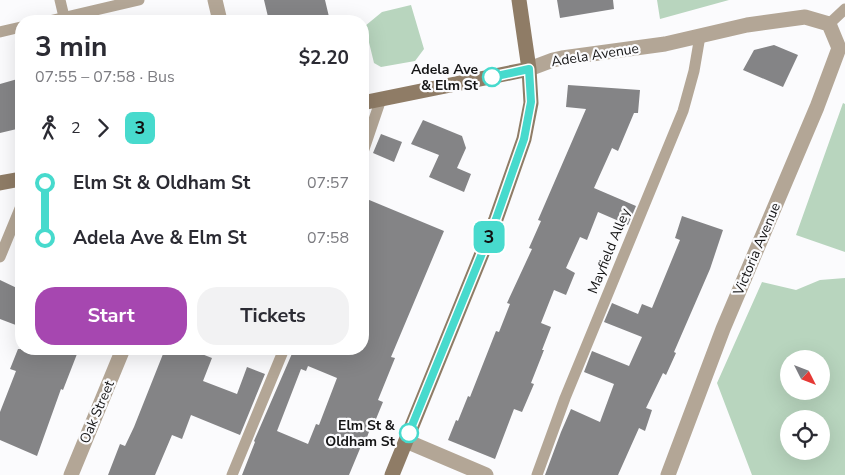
<!DOCTYPE html>
<html lang="en">
<head>
<meta charset="utf-8">
<style>
  :root { --surface:#fff; --page:#f2f2f3; --text:#2b2b33; --muted:#7c7c81; --accent:#a647b0 }
  body { margin:0; font-family:"Nunito Sans",sans-serif; background:var(--page); color:var(--text); height:100vh; display:flex; flex-direction:column; font-size:19px; white-space:nowrap }
  * { box-sizing:border-box; margin:0 }
  p { font-size:16px; color:var(--muted) }
  .icon { flex:none; width:28px; height:28px; fill:none; stroke:currentColor; stroke-width:2; stroke-linecap:round; stroke-linejoin:round }
  .map { position:relative; flex:1; overflow:hidden }
  .drawer { position:absolute; left:15px; top:15px; width:354px; height:340px; display:flex; flex-direction:column; background:var(--surface); border-radius:20px; box-shadow:0 5px 20px #0002 }
  .drawer>* { flex:none }
  .badge { padding:0 10px; border-radius:8px; font-size:18px; line-height:32px }
  .needle { width:32px; rotate:132deg }
  .controls { position:absolute; left:780px; top:350px; display:grid; gap:10px }
  .controls a { display:grid; place-items:center; width:50px; height:50px; border-radius:50%; background:var(--surface); box-shadow:0 5px 20px #0002; font-size:25px }
  .map>.badge { position:absolute; translate:-50% -50%; box-shadow:0 0 0 2px #fff }
  .legs { display:flex; align-items:center; gap:8px; height:55px; padding:0 20px; font-size:16px }
  .legs p { margin-inline-start:auto }
  .overview { display:flex; align-items:center; justify-content:space-between; height:85px; padding:0 20px }
  h1 { font-size:28px; font-weight:700; line-height:38px }
  .button { display:flex; gap:10px; margin-top:auto; padding:10px 20px }
  .button a { flex:1; height:58px; border-radius:20px; background:var(--accent); color:#fff; font-size:20px; font-weight:700; line-height:58px; text-align:center }
  .button a+a { background:var(--page); color:var(--text) }
  ul { padding:0 20px; list-style:none }
  li { display:flex; align-items:center; gap:18px; height:55px; font-size:19px }
  li i { display:grid; place-items:center; width:8px; height:100%; margin:0 6px; background:currentColor }
  li i::after { content:''; width:12px; height:12px; margin:-6px; border:4px solid; border-radius:50%; background:var(--surface) }
  li p { margin-inline-start:auto }
  li:first-child i { background:linear-gradient(#0000 50%,currentColor 0) }
  li:last-child i { background:linear-gradient(currentColor 50%,#0000 0) }
  .map>svg:first-child { display:block }
</style>
</head>
<body>
<div class="map">
<svg width="845" height="475" viewBox="0 0 845 475">
  <rect width="100%" height="100%" fill="#fbfbfd"/>
  <path fill="#b8d5be" fill-rule="evenodd" d="M657,0H729L660,19Z
    M411,5L424,49L415,61L381,67L374,63L365,26L382,12Z
    M843,103L845,104V252L796,235Z
    M845,278V475H752L717,383L762,282L796,290L820,280ZM789,359H821V391H789ZM789,419H821V451H789Z"/>
  <path fill="#848486" fill-rule="evenodd" d="M264,0H325L330,21H269Z
    M557,0H613L614,9L560,18Z
    M774,45L798,55L783,87L743,70L754,50Z
    M21,78V128L0,133V84Z
    M568,85L640,90L638,113H634L618,151L612,148L594,188L636,206L628,225L598,212L587,240L580,237L566,268L575,273L566,295L554,290L541,323L551,327L542,350H544L531,383L534,384L522,412L514,409L495,459L448,440L456,420L458,421L468,396L470,397L496,331L499,332L510,304L507,303L532,249L529,248L541,221L538,220L586,109L566,107Z
    M423,120L462,136L466,148L457,168L471,174L464,192L429,177L439,155L411,144Z
    M381,134L402,142L394,162L373,153Z
    M362,197L444,231L391,357L395,358L378,400L383,402L376,419L374,418L366,440L364,439L349,475H242L255,442L254,441L294,349H362ZM308,366L337,378L319,425L316,424L308,444L277,431L301,369L306,371Z
    M682,216L723,230L710,269L674,352L676,353L666,375L663,373L646,408L652,410L645,431L639,428L618,475H545L561,432L571,409L600,422L614,384L584,372L592,351L629,366L642,337L604,322L612,303L638,314L642,304L652,308L680,240L675,238Z
    M0,280L21,290V327L0,319Z
    M18,349H64L77,354L63,390L61,389L37,456L0,440V412L16,371L10,369Z
    M165,349H189L212,358L203,381L237,394L247,367L265,374L240,435L191,415L182,439L172,435L155,475H108L120,444L125,446L134,427Z"/>
  <g fill="none" stroke-linecap="round" stroke-linejoin="round">
    <path stroke="#b3a696" stroke-width="11" d="M60,0L65,21
      M49,21L139,0
      M829,24L845,9
      M0,32L21,27
      M362,155L381,99
      M0,257L21,206
      M232,475L284,349
      M537,475L565,398L683,111L694,71L700,36"/>
    <path stroke="#b3a696" stroke-width="15" d="M215,0L220,21
      M529,69L553,60L562,58L665,44L747,25L805,17L829,24L839,48L817,107L723,329L668,475
      M406,441L486,475
      M71,475L123,349"/>
    <path stroke="#8f7c66" stroke-width="15" d="M362,103L529,69
      M0,183L21,179
      M392,475L496,219L524,139L531,103L529,69L519,0"/>
  </g>
  <g fill="none" stroke-linecap="round" stroke-linejoin="round">
    <defs>
      <path id="line-1" d="M409,433L496,219L524,139L531,102L529,69L492,77"/>
    </defs>
    <use href="#line-1" stroke="#fff" stroke-width="11"/>
    <use href="#line-1" stroke="#47dacd" stroke-width="8"/>
  </g>
  <g fill="#fff" stroke="#47dacd" stroke-width="2.5">
    <circle cx="492" cy="77" r="9"/>
    <circle cx="409" cy="433" r="9"/>
  </g>
  <g text-anchor="middle" dominant-baseline="central" stroke-width="4.5" stroke-linejoin="round" paint-order="stroke">
    <g font-size="14" fill="#151516" stroke="#fbfbfd">
      <text transform="translate(595 55) rotate(-9)">Adela Avenue</text>
      <text transform="translate(757 249) rotate(-67)">Victoria Avenue</text>
      <text transform="translate(609 251) rotate(-68)">Mayfield Alley</text>
      <text transform="translate(97 412) rotate(-67)">Oak Street</text>
    </g>
    <g font-size="14" font-weight="bold" fill="#151516" stroke="#fbfbfd" text-anchor="end">
      <text x="478" y="69">Adela Ave<tspan x="478" dy="16">&amp; Elm St</tspan></text>
      <text x="395" y="425">Elm St &amp;<tspan x="395" dy="16">Oldham St</tspan></text>
    </g>
  </g>
</svg>
<div class="controls">
<a><svg class="needle" viewBox="-14 -14 28 28"><path d="M0-13l5 13h-10z" fill="#e53935"/><path d="M0 13l5-13h-10z" fill="#7c7c81"/></svg></a>
<a><svg class="icon" aria-label="locate" viewBox="0 0 24 24"><circle cx="12" cy="12" r="6"/><path d="M12 2v4M12 18v4M2 12h4M18 12h4"/></svg></a>
</div>
<b class="badge" style="left:489px;top:237px;background:#47dacd;color:#111">3</b>
<section class="drawer">
<div class="overview"><div><h1>3 min</h1><p>07:55 – 07:58 · Bus</p></div><b>$2.20</b></div>
<div class="legs"><svg class="icon" aria-label="walk" viewBox="0 0 24 24"><circle cx="13" cy="4" r="2"/><path d="M13 8l-2 6 4 7M11 14l-3 7M7 12l3-4h3l4 4"/></svg>2<svg class="icon" aria-label="forward" viewBox="0 0 24 24"><path d="M9 5l7 7-7 7"/></svg><b class="badge" style="background:#47dacd;color:#111">3</b></div>
<ul>
<li><i style="color:#47dacd"></i><b>Elm St &amp; Oldham St</b><p>07:57</p></li>
<li><i style="color:#47dacd"></i><b>Adela Ave &amp; Elm St</b><p>07:58</p></li>
</ul>
<div class="button"><a>Start</a><a>Tickets</a></div>
</section>
</div>
</body>
</html>
